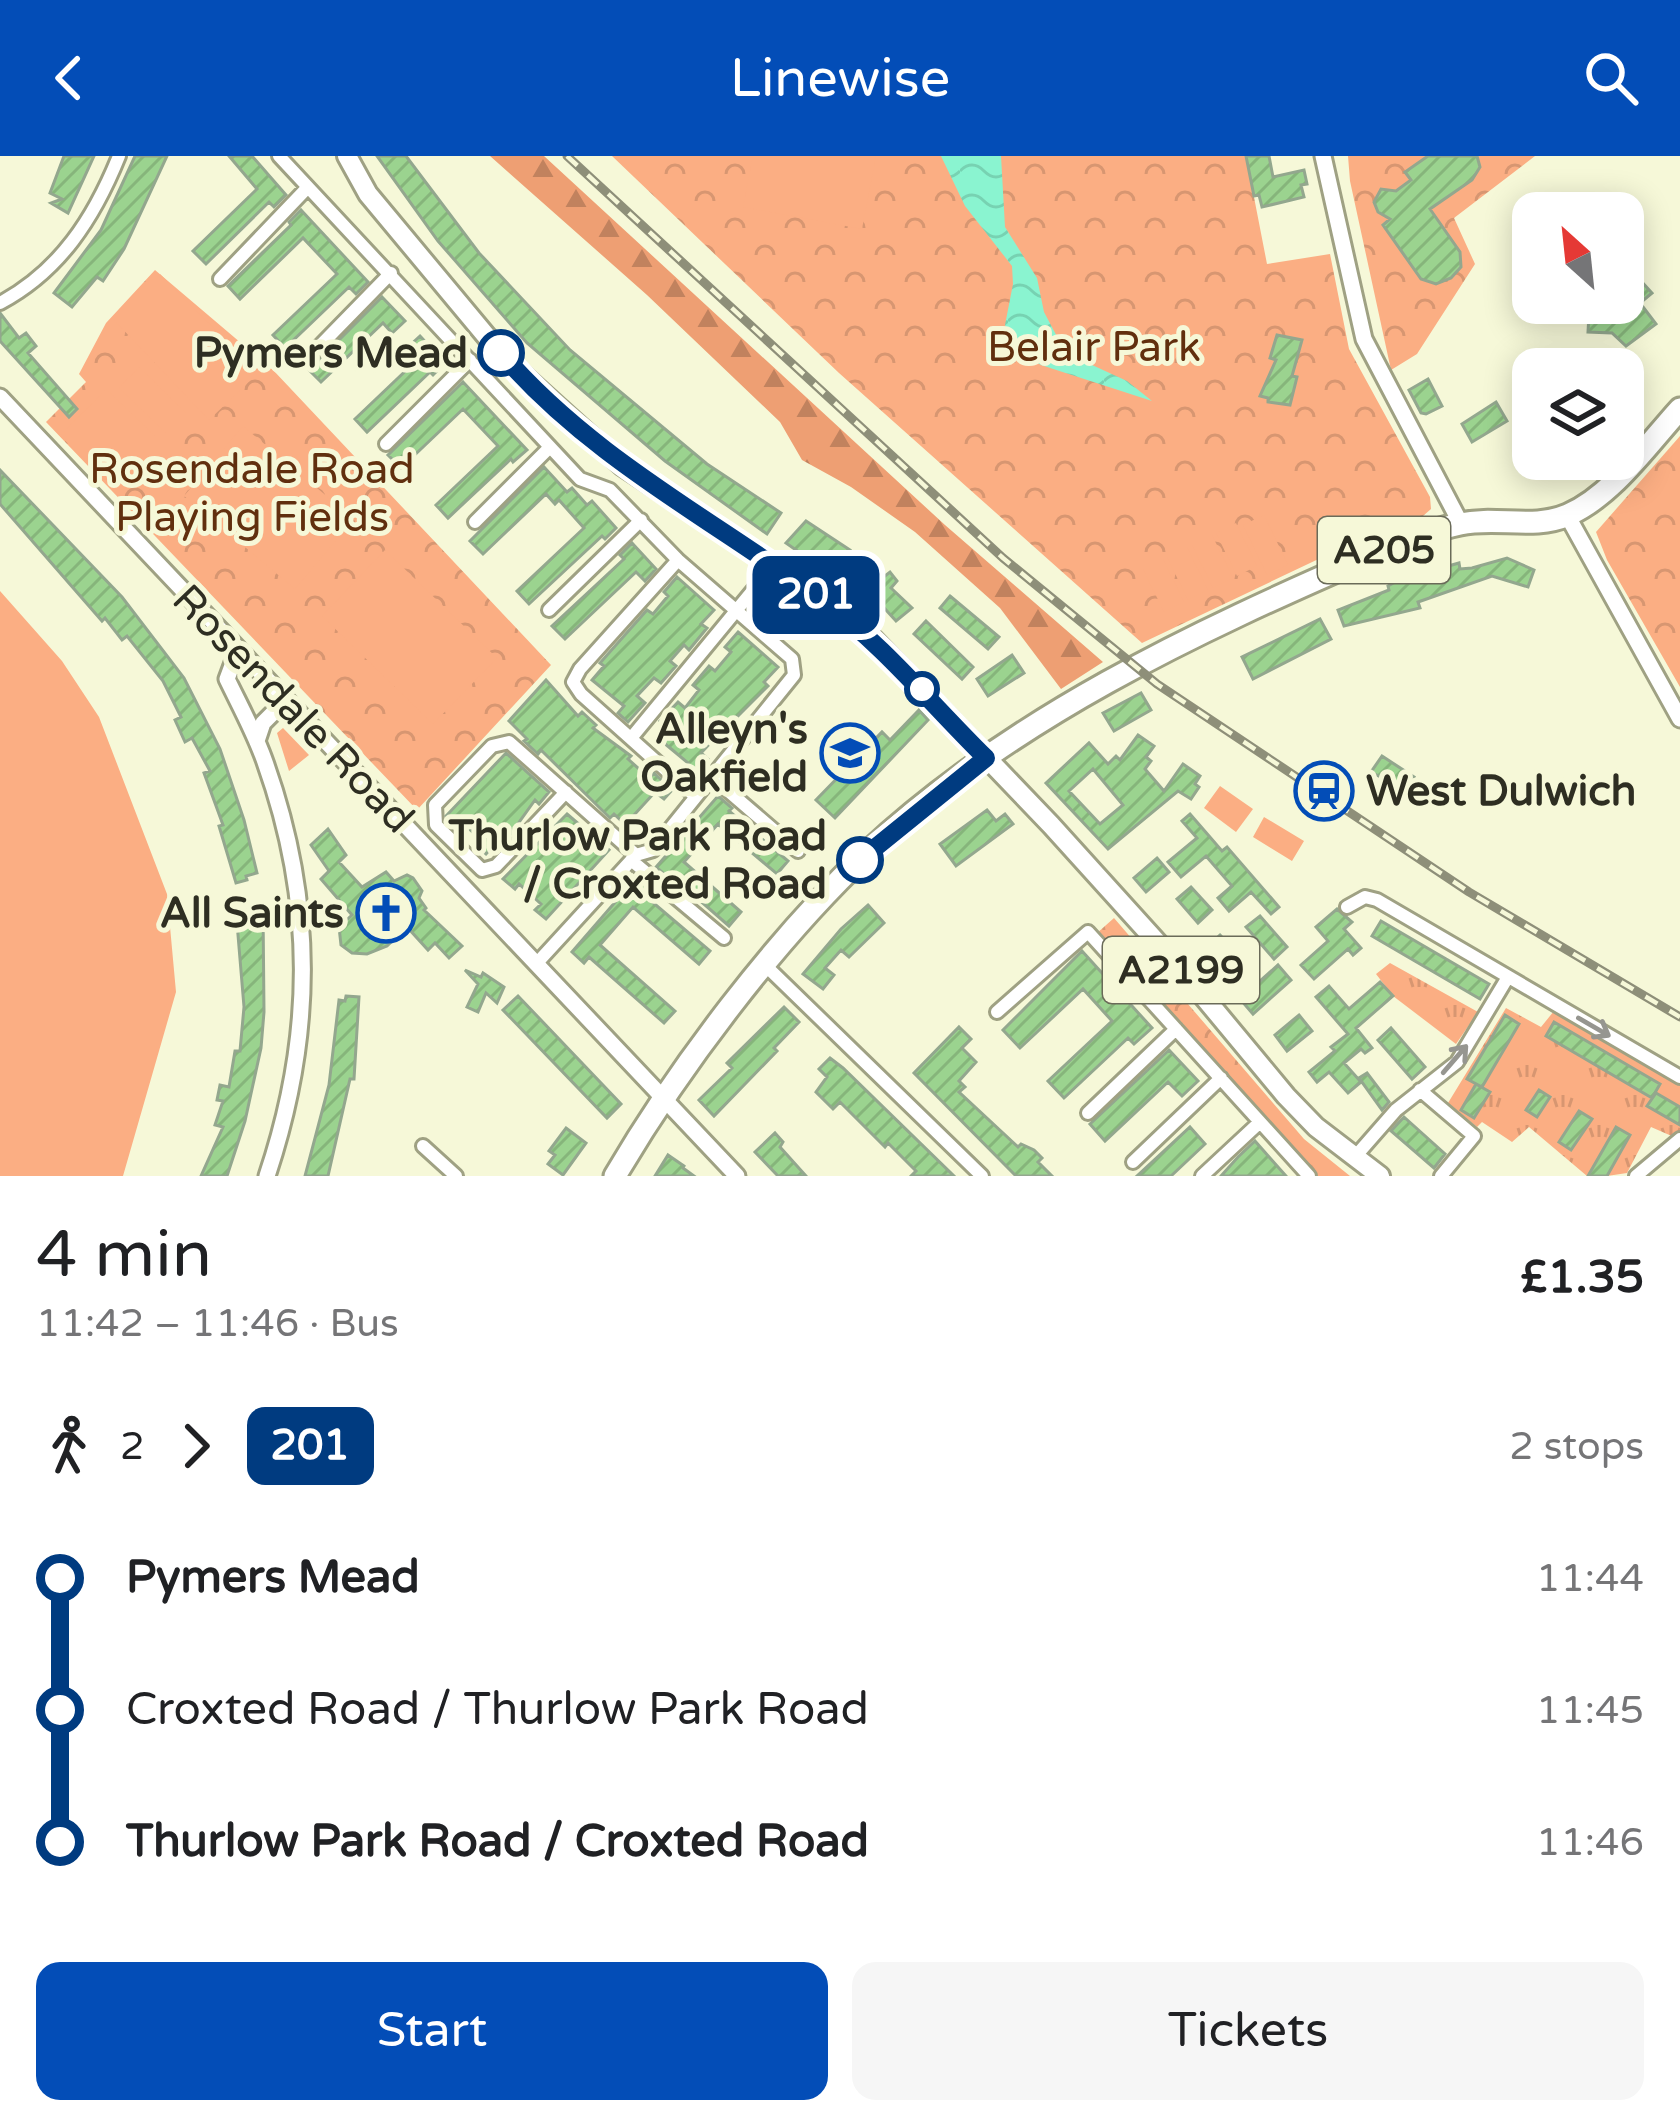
<!DOCTYPE html>
<html lang="en">
<head>
<meta charset="utf-8">
<style>
  :root { --surface:#fff; --page:#f6f6f6; --text:#202124; --muted:#757577; --accent:#034db7 }
  body { margin:0; font-family:"Varela Round",sans-serif; background:var(--page); color:var(--text); height:100vh; display:flex; flex-direction:column; font-size:45px; white-space:nowrap }
  * { box-sizing:border-box; margin:0 }
  p { font-size:39px; color:var(--muted) }
  .icon { flex:none; width:66px; height:66px; fill:none; stroke:currentColor; stroke-width:2; stroke-linecap:round; stroke-linejoin:round }
  .map { position:relative; height:1020px; overflow:hidden }
  .panel { display:flex; flex-direction:column; background:var(--surface); flex:1 }
  .panel>* { flex:none }
  .badge { padding:0 24px; border-radius:18px; font-size:42px; line-height:78px }
  .needle { width:78px; rotate:333deg }
  .fabs { position:absolute; left:1512px; top:36px; display:grid; gap:24px }
  .fabs a { display:grid; place-items:center; width:132px; height:132px; border-radius:24px; background:var(--surface); box-shadow:0 6px 30px #0003; font-size:60px }
  .map>.badge { position:absolute; translate:-50% -50%; box-shadow:0 0 0 6px #fff }
  .legs { display:flex; align-items:center; gap:18px; height:132px; padding:0 36px; font-size:39px }
  .legs p { margin-inline-start:auto }
  .overview { display:flex; align-items:center; justify-content:space-between; height:204px; padding:0 36px }
  h1 { font-size:66px; font-weight:600; line-height:90px }
  .button { display:flex; gap:24px; margin-top:auto; padding:24px 36px }
  .button a { flex:1; height:138px; border-radius:24px; background:var(--accent); color:#fff; font-size:48px; font-weight:600; line-height:138px; text-align:center }
  .button a+a { background:var(--page); color:var(--text) }
  ul { padding:0 36px; list-style:none }
  li { display:flex; align-items:center; gap:42px; height:132px; font-size:45px }
  li i { display:grid; place-items:center; width:18px; height:100%; margin:0 15px; background:currentColor }
  li i::after { content:''; width:30px; height:30px; margin:-15px; border:9px solid; border-radius:50%; background:var(--surface) }
  li p { margin-inline-start:auto }
  li:first-child i { background:linear-gradient(#0000 50%,currentColor 0) }
  li:last-child i { background:linear-gradient(currentColor 50%,#0000 0) }
  header { display:flex; justify-content:space-between; align-items:center; height:156px; padding:0 36px; background:var(--accent); color:#fff; font-size:54px; font-weight:600 }
  .map>svg:first-child { display:block }
</style>
</head>
<body>
<header><svg class="icon" aria-label="back" viewBox="0 0 24 24"><path d="M15 5l-7 7 7 7"/></svg>Linewise<svg class="icon" aria-label="search" viewBox="0 0 24 24"><circle cx="10" cy="10" r="6"/><path d="M15 15l6 6"/></svg></header>
<div class="map">
<svg width="1680" height="1020" viewBox="0 0 1680 1020">
  <defs>
    <pattern id="grass-tufts" width="24" height="20" patternUnits="userSpaceOnUse" patternTransform="scale(3)"><rect width="24" height="20" fill="#fbae83"/><path d="M3 7l-1-3M5 7V3M7 7l1-3M15 17l-1-3M17 17v-4M19 17l1-3" fill="none" stroke="#d79671"/></pattern>
    <pattern id="forest-firs" width="22" height="20" patternUnits="userSpaceOnUse" patternTransform="scale(3)"><rect width="22" height="20" fill="#ee9f73"/><path d="M5 1l3.5 6h-7zM16 11l3.5 6h-7z" fill="#c1825e"/></pattern>
    <pattern id="park-crowns" width="20" height="18" patternUnits="userSpaceOnUse" patternTransform="scale(3)"><rect width="20" height="18" fill="#fbae83"/><path d="M2 6a3 3 0 1 1 6 0M12 15a3 3 0 1 1 6 0" fill="none" stroke="#d79671"/></pattern>
    <pattern id="water-waves" width="16" height="10" patternUnits="userSpaceOnUse" patternTransform="scale(3)"><rect width="16" height="10" fill="#8af4d0"/><path d="M0 5q4-4 8 0t8 0" fill="none" stroke="#77d2b2"/></pattern>
    <pattern id="building-hatch" width="6" height="6" patternUnits="userSpaceOnUse" patternTransform="scale(3)"><rect width="6" height="6" fill="#9bd38f"/><path d="M-1 1l2-2M0 6l6-6M5 7l2-2" fill="none" stroke="#86b57b"/></pattern>
  </defs>
  <rect width="100%" height="100%" fill="#f6f8d8"/>
  <path fill="url(#grass-tufts)" fill-rule="evenodd" d="M1390,807L1478,856L1456,888L1393,840L1376,818Z
    M1506,852L1541,871L1554,855L1680,930V951L1655,936L1659,927L1555,866L1546,880L1652,943L1648,951L1680,969V976L1674,981L1651,971L1627,1017L1607,1020L1629,979L1593,1020H1587L1529,971L1512,986L1482,966L1477,971L1448,947ZM1505,860L1519,869L1481,931L1474,962L1461,954L1476,928L1467,922Z"/>
  <path fill="url(#forest-firs)" d="M490,0H544L945,369L1103,506L1061,533L1000,452L915,376L851,331L802,304L780,266L647,139Z"/>
  <path fill="url(#park-crowns)" d="M612,0H1246L1267,108L1330,98L1349,193L1430,341L1431,353L1416,366L1327,399L1142,487L839,217Z
    M1348,0H1535L1454,62L1475,108L1417,198L1391,214L1350,25Z
    M155,114L274,215L551,509L417,654L46,266L86,226L79,218L106,167Z
    M1680,280V531L1607,404L1596,376Z
    M1114,762L1304,983L1350,1020H1318L1312,1014L1096,778Z"/>
  <path fill="#fbae83" d="M753,0H876L862,73L743,51Z
    M160,118L258,217L209,264L114,164Z
    M139,211L186,257L166,277L119,232Z
    M106,233L155,280L109,326L60,280Z
    M243,270L354,363L295,433L184,340Z
    M1264,359L1288,409L1267,419L1243,369Z
    M1236,367L1257,410L1237,420L1216,377Z
    M1212,379L1233,422L1213,432L1192,389Z
    M1187,391L1208,434L1188,444L1167,401Z
    M385,394L497,502L433,568L322,460Z
    M1163,403L1184,446L1164,456L1143,413Z
    M0,435L62,505L99,561L167,738L176,836L123,1020H0Z
    M283,572L309,599L289,615L277,577Z
    M1220,630L1253,653L1236,676L1204,652Z
    M1264,661L1304,685L1292,705L1253,681Z"/>
  <path fill="url(#water-waves)" d="M941,0H1001L1005,71L1037,122L1044,156L1062,190L1079,203L1127,225L1152,245L1041,209L1013,191L1005,169L1013,128L1012,110L965,50Z"/>
  <path fill="url(#building-hatch)" stroke="#93a78e" stroke-width="3" fill-rule="evenodd" d="M64,0H94L68,57L51,47L62,43L50,37Z
    M135,0H167L124,93L103,125L97,121L72,151L54,137L101,74Z
    M229,0H252L286,39L274,51L269,46L206,108L193,95L257,33Z
    M377,0H406L479,97L570,194L707,308L781,357L767,378L665,305L527,187L438,85Z
    M1246,0H1269L1273,21L1304,14L1307,28L1301,29L1304,41L1262,51L1259,39L1254,40Z
    M1428,0H1477L1480,11L1472,24L1430,53L1460,96L1461,111L1451,122L1436,128L1421,123L1383,69L1390,63L1378,56L1374,46L1381,33L1396,35L1411,24L1405,16Z
    M301,54L368,126L356,138L349,131L285,192L273,179L337,118L303,82L240,143L228,130L291,69L289,66Z
    M1641,125L1652,137L1640,147L1656,168L1626,190L1612,177L1588,176L1589,158L1602,147L1619,164L1635,150L1625,138Z
    M382,141L405,165L392,177L383,167L321,226L309,214Z
    M0,157L19,182L26,177L36,190L28,197L77,253L69,261L0,185Z
    M1277,179L1302,184L1292,220L1297,221L1290,249L1268,246V242L1260,240L1276,204L1270,202Z
    M420,180L445,207L433,219L430,216L367,276L355,263L418,203L407,192Z
    M1591,197L1610,213H1577Z
    M1428,223L1442,250L1426,258L1421,257L1409,234Z
    M463,226L527,294L513,306L511,303L448,362L436,349L498,290L463,253L401,312L388,299Z
    M1496,246L1507,265L1472,286L1462,268Z
    M544,311L567,336L572,332L587,349L592,345L616,372L605,383L602,380L529,448L517,435L584,372L559,344L555,348L546,338L483,398L470,385Z
    M0,314L122,441L184,522L220,593L244,664L257,717L246,720L247,724L236,727L219,670L223,669L204,617L210,615L192,582L185,586L175,564L181,561L163,525L127,480L122,484L105,462L102,465L0,348Z
    M806,365L850,394L836,422L786,387Z
    M632,387L656,413L645,425L636,416L565,483L552,470L624,403L620,399Z
    M1507,402L1534,414L1528,431L1492,420L1418,446L1420,452L1344,470L1338,454L1389,434L1388,430L1399,424L1459,407L1460,413L1472,412Z
    M874,407L885,420L890,416L897,425L891,432L912,452L896,465L857,422Z
    M677,421L714,454L701,468L707,472L689,494L684,489L670,505L676,510L661,527L654,522L637,540L645,547L628,566L618,557L624,550L592,524L604,510L600,507L647,454L653,458L668,440L664,436Z
    M950,440L999,481L988,493L940,452Z
    M1320,463L1331,483L1253,523L1242,501Z
    M926,465L973,511L962,523L914,478Z
    M738,476L778,511L764,526L768,530L735,563L739,567L722,587L716,581L701,597L708,603L691,622L682,614L688,607L658,582L667,572L660,565L678,546L685,552L699,534L693,529L709,510L715,515L731,496L725,491Z
    M1012,499L1024,517L988,540L977,523Z
    M546,524L578,560L582,556L596,569L593,572L631,600L628,603L649,622L654,617L672,634L664,643L655,636L634,659L639,663L630,673L614,658L610,662L541,594L538,598L524,585L527,583L509,565Z
    M1141,537L1151,554L1114,575L1103,557Z
    M919,554L928,564L835,662L816,644L882,576L890,584Z
    M1138,579L1154,590L1146,601L1151,605L1145,613L1164,635L1183,608L1200,620L1195,628L1199,631L1191,643L1178,635L1108,693L1046,627L1089,587L1108,608L1116,600L1120,604ZM1093,613L1123,649L1100,668L1069,635Z
    M506,597L549,636L539,648L535,644L507,683L503,680L486,698L477,690L482,684L459,664L454,670L446,660Z
    M1382,600L1414,621L1405,634L1371,616Z
    M718,640L732,652L729,655L788,705L777,718L718,668L684,706L741,756L729,770L672,720L670,723L656,711Z
    M987,654L996,665L1005,658L1013,668L956,710L940,688Z
    M567,658L609,694L546,763L535,754L541,748L519,728L515,733L503,723Z
    M1190,658L1222,695L1227,691L1279,751L1271,758L1251,736L1229,755L1218,742L1232,730L1206,700L1181,721L1168,706L1197,682L1182,665Z
    M328,673L346,699L339,706L362,731L386,716L394,725L407,719L413,722L422,735L419,742L426,752L424,754L462,790L449,802L435,787L428,794L407,771L387,790L367,798L352,797L341,789L339,771L352,759L321,723L329,715L311,689Z
    M1157,702L1169,716L1146,736L1134,722Z
    M636,722L649,733L644,739L710,795L699,808L633,751L600,789L675,855L664,867L589,801L584,807L572,796Z
    M1191,731L1212,754L1198,767L1177,743Z
    M868,749L884,767L849,801L841,794L825,812L834,819L823,833L803,818L841,773Z
    M263,753L264,856L261,892L245,965L227,1020H201L223,971L215,969L223,945L217,944L220,929L229,931L235,895H240L244,851L236,755Z
    M1337,753L1352,766L1344,773L1361,792L1353,799L1348,793L1314,823L1301,809L1328,785L1316,771Z
    M1260,760L1287,791L1274,803L1246,771Z
    M1381,765L1489,828L1480,843L1372,780Z
    M1220,779L1233,793L1212,812L1199,798Z
    M1082,795L1152,872L1134,888L1128,882L1064,942L1048,925L1112,865L1083,833L1020,892L1003,874Z
    M1278,809L1291,824L1253,858L1240,843Z
    M465,814L481,821L483,817L504,831L497,847L486,837L478,856L467,851L478,828Z
    M1380,826L1393,840L1356,872L1372,892L1365,897L1361,893L1344,907L1361,926L1348,937L1329,916L1317,926L1309,916L1335,895L1331,891L1348,878L1316,841L1329,830L1349,853Z
    M346,840L359,841L354,923H350L328,1020H305L329,929L339,844L345,845Z
    M518,840L621,948L607,962L503,854Z
    M784,851L799,866L774,892L777,895L714,960L699,944L732,912L727,907Z
    M1299,859L1312,875L1287,895L1275,879Z
    M1505,859L1519,868L1482,931L1467,923Z
    M1554,866L1660,928L1652,942L1546,880Z
    M959,871L971,883L962,892L976,906L959,925L965,931L959,936L1018,991L1021,988L1034,994L1042,1002L1038,1006L1052,1020H1016L914,917Z
    M1391,872L1425,911L1412,923L1378,884Z
    M1169,894L1198,925L1182,940L1168,926L1105,985L1090,968Z
    M830,902L843,912L954,1020H911L916,1015L888,987L885,991L840,946L833,953L816,936L827,921L819,913Z
    M1367,917L1389,946L1382,954L1359,922Z
    M1476,928L1490,936L1474,962L1461,954Z
    M1539,934L1550,941L1537,961L1526,954Z
    M1656,937L1680,951V969L1647,950Z
    M1579,955L1592,963L1571,994L1559,986Z
    M1404,961L1445,998L1434,1012L1391,975Z
    M1190,971L1205,988L1171,1020H1137Z
    M1616,971L1630,979L1607,1020H1588Z
    M566,972L586,987L563,1019L548,1008L555,999L549,995Z
    M775,977L783,986L780,991L806,1020H778L755,996Z
    M1255,985L1286,1020H1221L1238,1001Z
    M668,999L684,1010L683,1012L694,1020H655Z"/>
  <g fill="none" stroke-linecap="round" stroke-linejoin="round">
    <defs>
      <path id="minor" d="M279,0L580,323L610,334L678,404L792,503L794,519L653,694L636,699L537,807
        M220,123L308,31
        M0,147C60,115 94,62 119,0
        M311,199L391,117
        M386,288L470,204
        M475,366L550,291
        M678,404L580,513L573,526L581,538L695,640
        M549,454L641,364
        M632,581L773,410
        M712,621L798,695
        M566,636L496,710L482,714L436,669L435,649L492,590L509,586L636,699
        M631,704L724,782
        M1347,751L1365,741L1377,744L1680,921
        M765,809L982,1020
        M1141,835L1174,805
        M997,856L1088,776L1309,1020
        M1420,934L1474,980L1441,1020
        M1088,957L1176,873
        M423,990L456,1020
        M1354,1002L1396,954L1457,906L1508,821
        M1133,1006L1221,922
        M1202,1020L1260,966
        M1636,1020L1680,983"/>
      <path id="tertiary" d="M1323,0L1364,183L1461,368
        M0,241L737,1020
        M1567,359L1680,563
        M237,496L227,523C240,550 255,577 265,606C315,746 314,880 267,1020
        M257,585L263,567L285,545"/>
      <path id="primary" d="M347,0L368,38L507,205L623,310L797,425L874,484L1051,669L1174,805L1286,940L1316,971L1380,1020"/>
      <path id="trunk" d="M615,1020C679,911 775,784 867,697C1011,562 1195,476 1375,398C1402,386 1431,374 1460,368C1497,360 1533,374 1568,359C1613,339 1648,288 1680,253"/>
    </defs>
    <use href="#minor" stroke="#9fa183" stroke-width="18"/>
    <use href="#tertiary" stroke="#9fa183" stroke-width="21"/>
    <use href="#primary" stroke="#9fa183" stroke-width="24"/>
    <use href="#trunk" stroke="#9fa183" stroke-width="27"/>
    <use href="#minor" stroke="#fff" stroke-width="12"/>
    <use href="#tertiary" stroke="#fff" stroke-width="15"/>
    <use href="#primary" stroke="#fff" stroke-width="18"/>
    <use href="#trunk" stroke="#fff" stroke-width="21"/>
    <defs>
      <path id="rail" d="M567,0L1003,402L1157,528L1469,736L1680,861"/>
    </defs>
    <use href="#rail" stroke="#8e8f79" stroke-width="9"/>
    <use href="#rail" stroke="#f6f8d8" stroke-width="4.5" stroke-dasharray="14" stroke-linecap="butt"/>
  </g>
  <defs><path id="oneway-shaft" d="M-6 0H5M1.5-3L5.5 0L1.5 3" fill="none" stroke-width="1.6" stroke-linecap="round" stroke-linejoin="round" transform="scale(3)"/></defs>
  <g stroke="#969690">
    <use href="#oneway-shaft" transform="translate(1594 871) rotate(30)"/>
    <use href="#oneway-shaft" transform="translate(1455 903) rotate(-49)"/>
  </g>
  <g fill="none" stroke-linecap="round" stroke-linejoin="round">
    <defs>
      <path id="line-1" d="M501,197C590,301 712,363 821,443C884,489 931,548 986,602L860,704"/>
    </defs>
    <use href="#line-1" stroke="#fff" stroke-width="27"/>
    <use href="#line-1" stroke="#003b80" stroke-width="18"/>
  </g>
  <defs>
    <symbol id="school-ring" viewBox="-11 -11 22 22"><circle r="9.5" fill="#f6f8d8" stroke="#034db7" stroke-width="1.5"/><path d="M0-5L7-2L0 1L-7-2ZM-4 1L0 2.5L4 1V4Q0 6-4 4Z" fill="#034db7"/></symbol>
    <symbol id="station-ring" viewBox="-11 -11 22 22"><circle r="9.5" fill="#f6f8d8" stroke="#034db7" stroke-width="1.5"/><path d="M-3-6H3Q5-6 5-4V2Q5 4 3 4L4.5 6H3L1.5 4h-3L-3 6H-4.5L-3 4Q-5 4-5 2V-4Q-5-6-3-6ZM-3.5-4v3h7v-3ZM-3.5 1v1.5H-2V1ZM2 1v1.5H3.5V1Z" fill="#034db7"/></symbol>
    <symbol id="church-ring" viewBox="-11 -11 22 22"><circle r="9.5" fill="#f6f8d8" stroke="#034db7" stroke-width="1.5"/><path d="M-1.2-6h2.4v3.5h3.3v2.4h-3.3V6h-2.4V-.1h-3.3v-2.4h3.3Z" fill="#034db7"/></symbol>
  </defs>
  <g fill-rule="evenodd">
    <use href="#school-ring" x="817" y="564" width="66" height="66"/>
    <use href="#station-ring" x="1291" y="602" width="66" height="66"/>
    <use href="#church-ring" x="353" y="724" width="66" height="66"/>
  </g>
  <g fill="#fff" stroke="#003b80" stroke-width="6">
    <circle cx="501" cy="197" r="21"/>
    <circle cx="922" cy="533" r="15"/>
    <circle cx="860" cy="704" r="21"/>
  </g>
  <g text-anchor="middle" dominant-baseline="central" stroke-width="10" stroke-linejoin="round" paint-order="stroke">
    <g fill="#f6f8d8" stroke="#6a6b59" stroke-width="3">
      <rect x="1318" y="361" width="132" height="66" rx="9"/>
      <rect x="1103" y="781" width="156" height="66" rx="9"/>
    </g>
    <g font-size="39" font-weight="bold" fill="#2e2e22">
      <text x="1384" y="394">A205</text>
      <text x="1181" y="814">A2199</text>
    </g>
    <g font-size="42" fill="#612f0e" stroke="#f6f8d8">
      <text x="1094" y="191">Belair Park</text>
      <text x="252" y="313">Rosendale Road<tspan x="252" dy="48">Playing Fields</tspan></text>
    </g>
    <g font-size="42" font-weight="bold" fill="#2e2e22" stroke="#f6f8d8" text-anchor="end">
      <text x="468" y="197">Pymers Mead</text>
      <text x="827" y="680">Thurlow Park Road<tspan x="827" dy="48">/ Croxted Road</tspan></text>
    </g>
    <g font-size="42" fill="#2e2e22" stroke="#f6f8d8">
      <text transform="translate(293 553) rotate(46)">Rosendale Road</text>
    </g>
    <g font-size="42" font-weight="bold" fill="#2e2e22" stroke="#f6f8d8" text-anchor="end">
      <text x="808" y="573">Alleyn's<tspan x="808" dy="48">Oakfield</tspan></text>
      <text x="1366" y="635" text-anchor="start">West Dulwich</text>
      <text x="344" y="757">All Saints</text>
    </g>
  </g>
</svg>
<div class="fabs">
<a><svg class="needle" viewBox="-14 -14 28 28"><path d="M0-13l5 13h-10z" fill="#e53935"/><path d="M0 13l5-13h-10z" fill="#757577"/></svg></a>
<a><svg class="icon" aria-label="layers" viewBox="0 0 24 24"><path d="M12 4l9 5-9 5-9-5zM3 14l9 5 9-5"/></svg></a>
</div>
<b class="badge" style="left:816px;top:439px;background:#003b80;color:#fff">201</b>
</div>
<section class="panel">
<div class="overview"><div><h1>4 min</h1><p>11:42 – 11:46 · Bus</p></div><b>£1.35</b></div>
<div class="legs"><svg class="icon" aria-label="walk" viewBox="0 0 24 24"><circle cx="13" cy="4" r="2"/><path d="M13 8l-2 6 4 7M11 14l-3 7M7 12l3-4h3l4 4"/></svg>2<svg class="icon" aria-label="forward" viewBox="0 0 24 24"><path d="M9 5l7 7-7 7"/></svg><b class="badge" style="background:#003b80;color:#fff">201</b><p>2 stops</p></div>
<ul>
<li><i style="color:#003b80"></i><b>Pymers Mead</b><p>11:44</p></li>
<li><i style="color:#003b80"></i><span>Croxted Road / Thurlow Park Road</span><p>11:45</p></li>
<li><i style="color:#003b80"></i><b>Thurlow Park Road / Croxted Road</b><p>11:46</p></li>
</ul>
<div class="button"><a>Start</a><a>Tickets</a></div>
</section>
</body>
</html>
